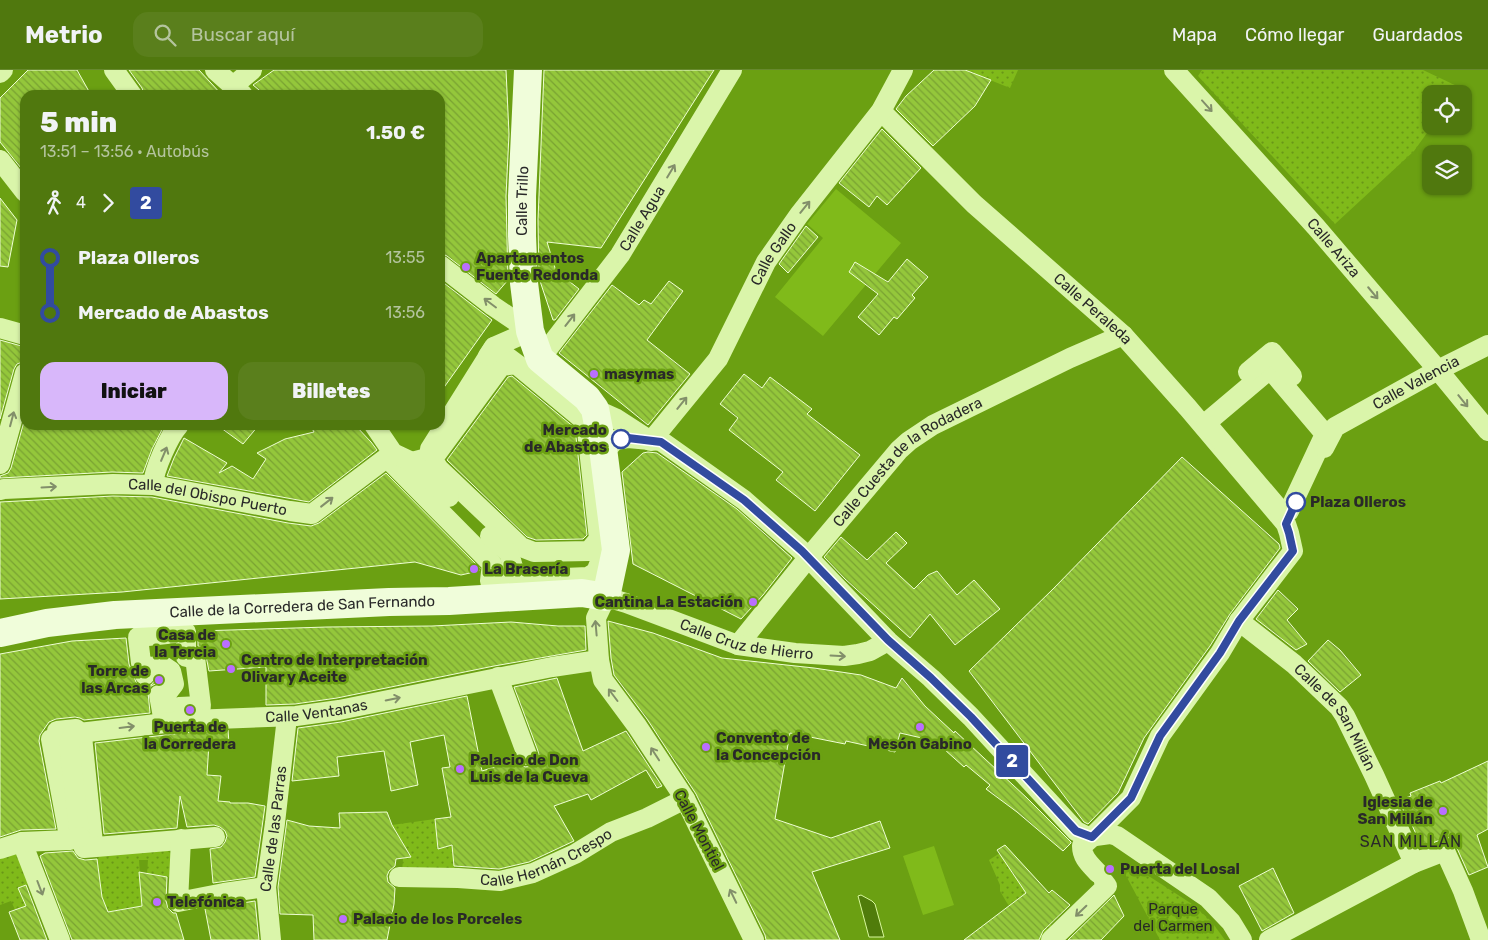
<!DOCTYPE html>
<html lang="es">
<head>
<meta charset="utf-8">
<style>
  :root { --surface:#50780e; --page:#5a7f1c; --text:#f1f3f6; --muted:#b4c49e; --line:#67892e; --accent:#d8b7fa }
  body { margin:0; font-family:Rubik,sans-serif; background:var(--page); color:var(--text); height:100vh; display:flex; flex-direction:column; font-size:19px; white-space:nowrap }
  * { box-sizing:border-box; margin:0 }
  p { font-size:16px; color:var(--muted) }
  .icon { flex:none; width:28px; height:28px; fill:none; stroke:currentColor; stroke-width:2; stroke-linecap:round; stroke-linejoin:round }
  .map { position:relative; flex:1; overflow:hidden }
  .side { position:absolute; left:20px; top:20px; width:425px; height:340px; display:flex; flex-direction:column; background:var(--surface); border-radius:15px; box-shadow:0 1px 4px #0004 }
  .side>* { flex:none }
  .badge { padding:0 10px; border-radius:4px; font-size:18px; line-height:32px }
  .tools { position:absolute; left:1422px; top:15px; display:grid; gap:10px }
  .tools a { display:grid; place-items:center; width:50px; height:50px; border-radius:10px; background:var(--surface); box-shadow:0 1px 4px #0004; font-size:25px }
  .map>.badge { position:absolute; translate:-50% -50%; box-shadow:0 0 0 2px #fff }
  .legs { display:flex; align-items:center; gap:8px; height:55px; padding:0 20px; font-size:16px }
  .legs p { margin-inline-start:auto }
  .summary { display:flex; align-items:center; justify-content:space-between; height:85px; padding:0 20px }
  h1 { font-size:28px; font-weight:800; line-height:38px }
  .action { display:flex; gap:10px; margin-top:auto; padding:10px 20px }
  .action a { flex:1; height:58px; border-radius:15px; background:var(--accent); color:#111; font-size:20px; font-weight:800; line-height:58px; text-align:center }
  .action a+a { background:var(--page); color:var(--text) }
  ul { padding:0 20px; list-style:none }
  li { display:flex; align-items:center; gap:18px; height:55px; font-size:19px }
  li i { display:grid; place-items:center; width:8px; height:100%; margin:0 6px; background:currentColor }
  li i::after { content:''; width:12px; height:12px; margin:-6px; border:4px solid; border-radius:50%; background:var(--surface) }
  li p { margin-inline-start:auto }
  li:first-child i { background:linear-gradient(#0000 50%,currentColor 0) }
  li:last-child i { background:linear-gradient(currentColor 50%,#0000 0) }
  header { display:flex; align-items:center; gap:30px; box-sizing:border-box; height:70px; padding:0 25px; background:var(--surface); border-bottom:1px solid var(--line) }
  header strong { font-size:24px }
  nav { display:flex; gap:28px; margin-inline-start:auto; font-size:18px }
  .search { width:350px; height:45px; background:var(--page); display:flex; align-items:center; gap:12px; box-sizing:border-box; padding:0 18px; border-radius:15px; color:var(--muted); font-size:19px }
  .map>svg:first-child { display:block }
</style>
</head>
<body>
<header>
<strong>Metrio</strong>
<div class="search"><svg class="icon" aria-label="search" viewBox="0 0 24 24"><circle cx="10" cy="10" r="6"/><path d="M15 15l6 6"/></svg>Buscar aquí</div>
<nav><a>Mapa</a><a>Cómo llegar</a><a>Guardados</a></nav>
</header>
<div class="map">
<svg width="1488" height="870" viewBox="0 0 1488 870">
  <defs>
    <pattern id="grass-dots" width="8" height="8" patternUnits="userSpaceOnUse" patternTransform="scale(1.25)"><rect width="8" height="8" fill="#80ba1a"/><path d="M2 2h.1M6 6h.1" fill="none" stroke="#699717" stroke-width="1.8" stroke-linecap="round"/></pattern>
    <pattern id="building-back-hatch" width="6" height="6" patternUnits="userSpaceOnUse" patternTransform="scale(1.25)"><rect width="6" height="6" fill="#94c73b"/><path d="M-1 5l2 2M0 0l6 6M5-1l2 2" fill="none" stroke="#79a232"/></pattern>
  </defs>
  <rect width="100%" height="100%" fill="#6ba012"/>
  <path fill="url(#grass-dots)" d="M965,0H1018L1010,18Z
    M1202,0H1423L1459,17L1455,24H1431L1432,56L1414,81L1335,154L1198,6Z
    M435,749L438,779L452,775L453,776L455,806L402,804L403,788H406V779L392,755Z
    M160,775L174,786L173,808L147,804L148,790H139L142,836L108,842L102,827L96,783Z
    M17,777L31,813L19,818L26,836L19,838L20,843L17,844L11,831L0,835V783Z
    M1000,783L1039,840L1054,859L1044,870H1035L1007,833L1000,821V815L989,790Z
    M1127,792L1192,834L1211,851L1225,870H1160L1122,798Z"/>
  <path fill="#80ba1a" d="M836,119L901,173L823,266L775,227L823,168L807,154Z
    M934,776L954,835L923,845L903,786Z"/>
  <path fill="#507c0b" stroke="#d8f89c" d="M861,825L872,831L875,834L884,867H869L858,826Z"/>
  <path fill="url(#building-back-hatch)" stroke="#eefed3" d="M28,0H77L91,25H25V103L0,72V28Z
    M129,0H199L222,25H144L142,18Z
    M274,0H506L509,64L506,126L508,210L496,224L447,186L440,183V25H265L253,15Z
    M544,0H714L601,178L547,172L556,201L579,219L555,250H553L539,208L538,150Z
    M934,0H965L991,10L975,36L933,76L896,39L906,26Z
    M882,59L921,98L887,135L877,126L869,137L839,113Z
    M0,128L17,150L8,197L0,196Z
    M806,156L818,167L788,203L779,194Z
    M907,189L928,207L912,225L915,228L897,249L894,247L879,265L858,247L878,224L849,202L855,192L888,212Z
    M440,210L492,250L440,323Z
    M669,211L683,221L647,270L690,304L648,355L559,283L612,215L639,235L644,230L651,234Z
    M0,270L25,277V291L17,294L14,299L0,349Z
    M744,304L762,318L770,307L812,339L807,344L860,385L815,441L776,410L783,402L729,360L738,348L720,334Z
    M512,306L575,358L587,465L583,469L536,470L527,467L447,390L508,307Z
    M25,348V355L164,356L152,379L143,403L112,402L0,408V406L8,403L11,398Z
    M217,355H259L243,374Z
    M310,355H355L371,372L377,380L309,432L167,406L174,388L184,368L227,393L219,403L232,396L253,409L266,389L257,383L285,369L314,362Z
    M648,382L657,383L737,439L792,488L763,525L741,549L633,494L622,402L643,383Z
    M1182,387L1279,474L1280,478L1230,544L1210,576L1144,668L1118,723L1088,754L1084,752L969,601L1053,519Z
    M386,403L480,498L479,501L461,505L415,492L122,522L0,529V432L113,426L152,427L288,453L311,456L319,453Z
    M896,462L907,473L886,493L914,519L928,505L937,501L957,525L974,510L1000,539L955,575L930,544L910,568L845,509L824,487L841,467L867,490Z
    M1278,520L1298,539L1287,550L1307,574L1296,580L1256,549Z
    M608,551L653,563L722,588L814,598L861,605L896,618L902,608L925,636L954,663L955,661L1027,728L1071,772V773L1063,781L1017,742L986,719L990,715L966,695L964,697L935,671L900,663L895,682L846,671L845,674L790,663L775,749L831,768L880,751L890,778L812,802L840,870H766L765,865L696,724L647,649L614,605L611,588Z
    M511,552L558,556H585L586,580L494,596L337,628L295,634L266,635V597L209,601L205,581L198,576V561L327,557L432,556Z
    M126,568L129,594L136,612L140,616L146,617L151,615L157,608H160V612L151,616L148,622L150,643L84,650L80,648L75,647L56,649L49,652L40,665L39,671L56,759L21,760L0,767V584L72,571Z
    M1328,570L1340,580L1361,605L1340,622L1308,591Z
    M557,608L583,681L626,661L662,716L657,718L646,700L591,730L588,724L554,736L574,771L529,792L499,799L454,796L452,775L438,779L435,749L451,747L442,698L450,697L444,665L410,672L418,715L391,721L384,681L337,687L339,706L292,711L298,658L341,652L467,626L482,701L516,690L520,694L525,697L532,696L536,692L539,686L538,681L514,617Z
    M228,660L229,673H209L207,705L221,706L218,731L230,732V733H248L265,736L255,807L213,813L210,779L221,777L225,772L227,766L225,761L220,757L214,755L187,757L180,726L177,758L104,764L95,673L192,662Z
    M1488,691V759L1477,765L1488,797L1469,805L1456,776L1450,770L1448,767L1422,777L1411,753L1409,754L1399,730L1411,726L1410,723L1440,711L1441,713Z
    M387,742L392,755L411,787L396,789L395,796L389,801L387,806L388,812L395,818L394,834L387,870H314L313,845L280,844L278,817L287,750L309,756L340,758L339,743Z
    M1005,775L1049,823L1052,820L1070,835L1043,861L1039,870H964L1026,823L997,780Z
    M73,781L78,788L85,790L97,789L102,827L108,842L142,836L139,802L167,807L166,831L168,838L173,843H176L184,870H72L40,786L45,783Z
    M1273,798L1294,843L1262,861L1239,816Z
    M26,815L47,870H20L9,842L26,836L18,818Z
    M1114,825L1124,846L1101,870H1068Z
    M255,831L259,870H211L205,839Z"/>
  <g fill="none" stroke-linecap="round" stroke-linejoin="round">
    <g stroke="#daf5aa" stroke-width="20">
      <path d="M114,0L132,25"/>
      <path d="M215,0L243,25"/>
      <path id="s1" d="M1174,0L1316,157L1438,300L1488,361"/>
      <path d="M0,3L3,0"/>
      <path d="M233,16L252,0"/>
      <path id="s2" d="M881,41L974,134L1123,265L1188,338L1286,454L1289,463L1293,481L1239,551L1220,583L1160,666L1131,728L1092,767L1082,776C1082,788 1090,794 1098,803"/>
      <path d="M0,90L25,122"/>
      <path d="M440,195L493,236L530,261"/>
      <path d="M0,258L25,265"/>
      <path d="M494,277L591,349L607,481L600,492L596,502L588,507L490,511L492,494L389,390L412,392L431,387L439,399L521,477L534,482L589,481L599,469L586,352L516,294L501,296L437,383L430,379Z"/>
      <path d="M488,286L494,277L530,261"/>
      <path id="s3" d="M540,289L620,185L732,0"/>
      <path d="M1270,299L1325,364L1289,441L1280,440L1206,353Z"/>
      <path d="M1248,302L1272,282L1292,306"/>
      <path d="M595,339L615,348L649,370"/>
      <path d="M374,355L393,383L412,392L449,427"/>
      <path id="s4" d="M651,371L718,289L766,192L799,145L881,41L903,0"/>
      <path id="s5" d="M1324,378L1335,357L1438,300L1488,275"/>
      <path d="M604,386L608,378L615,370L628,368L661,371L744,430L802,481L888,571L931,608L971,647L1076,761L1088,767L1110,764L1117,766L1208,828L1231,852L1242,870"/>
      <path d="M0,394L25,303"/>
      <path d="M153,415C154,399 169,366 179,355"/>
      <path id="s6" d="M0,420L4,419L113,414L153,415L290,441L312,444L393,383"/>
      <path d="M490,466L509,483L520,522"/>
      <path id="s7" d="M1239,551L1294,594L1339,637L1345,646L1374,705L1414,793"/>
      <path d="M186,562V587H195L201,636L179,637V644L163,647L159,625L167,623L174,614L171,601L162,595L150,597L145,605L143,593H141L138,567Z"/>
      <path id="s8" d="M738,575L808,488L899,380L909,371L933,355L1070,288L1123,265"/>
      <path d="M498,607L527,685"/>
      <path d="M76,659L82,666L93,773L68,761L51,669L58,667L57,661Z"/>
      <path id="s9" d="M215,767L84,778L80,767L69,674L72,667L79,663L191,650L296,646L339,640L552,597L599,590"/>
      <path d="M181,769L178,832L224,823L266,817"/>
      <path d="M22,772L60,870"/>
      <path d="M0,779L22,772L69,770L80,767"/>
      <path id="s10" d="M399,807L458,808L500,811L533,803L575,784L611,762L647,748L685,729"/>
      <path id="s11" d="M271,870L266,817L275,753L287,647"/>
      <path id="s12" d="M754,870L685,729L637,656L603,610L599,590L596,548L606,527L626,533L738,575L795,583L844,586L858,584L870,581L888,571"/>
      <path d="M1051,870L1107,816L1104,812"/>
      <path d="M1269,870L1414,793L1445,781L1463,821L1481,870"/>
    </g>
    <path stroke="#f0fdda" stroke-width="28" id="s13" d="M0,563L47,553L115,545L389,532L449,531L582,523L606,527L616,480L604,386L595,339L587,328L540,289L530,261L524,213L522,166V126L528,0"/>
  </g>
  <defs><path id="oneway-shaft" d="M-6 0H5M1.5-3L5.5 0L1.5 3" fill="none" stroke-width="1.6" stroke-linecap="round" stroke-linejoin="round" transform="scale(1.25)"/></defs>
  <g stroke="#828f6a">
    <use href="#oneway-shaft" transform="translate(1207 36) rotate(48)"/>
    <use href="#oneway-shaft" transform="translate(671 101) rotate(-59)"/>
    <use href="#oneway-shaft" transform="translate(805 137) rotate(-51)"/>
    <use href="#oneway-shaft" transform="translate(1373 223) rotate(50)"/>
    <use href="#oneway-shaft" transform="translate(490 233) rotate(-143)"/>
    <use href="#oneway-shaft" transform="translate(570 250) rotate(-52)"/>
    <use href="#oneway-shaft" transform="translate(1463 331) rotate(51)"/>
    <use href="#oneway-shaft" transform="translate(682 333) rotate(-51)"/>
    <use href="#oneway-shaft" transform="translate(12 349) rotate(-75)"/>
    <use href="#oneway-shaft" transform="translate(164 384) rotate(-67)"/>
    <use href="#oneway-shaft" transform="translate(49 417) rotate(-3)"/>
    <use href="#oneway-shaft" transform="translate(327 432) rotate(-38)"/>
    <use href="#oneway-shaft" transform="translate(596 558) rotate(-95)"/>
    <use href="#oneway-shaft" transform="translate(838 586) rotate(3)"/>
    <use href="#oneway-shaft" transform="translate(613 625) rotate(-127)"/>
    <use href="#oneway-shaft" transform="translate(393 629) rotate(-11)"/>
    <use href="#oneway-shaft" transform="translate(127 657) rotate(-7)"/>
    <use href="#oneway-shaft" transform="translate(655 684) rotate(-123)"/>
    <use href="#oneway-shaft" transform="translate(40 818) rotate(69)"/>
    <use href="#oneway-shaft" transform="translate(733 826) rotate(-116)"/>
    <use href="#oneway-shaft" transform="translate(1081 841) rotate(136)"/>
  </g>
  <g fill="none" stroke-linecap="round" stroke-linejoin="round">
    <defs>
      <path id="line-1" d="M621,369L628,368L661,372L744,430L802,481L888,570L931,608L971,647L1076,761L1092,767L1131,728L1160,666L1220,583L1239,551L1293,481L1289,463L1286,454L1296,432"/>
    </defs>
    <use href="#line-1" stroke="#fff" stroke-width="11"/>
    <use href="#line-1" stroke="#324b9f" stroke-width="8"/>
  </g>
  <g fill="#ba6eff" stroke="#6ba012" stroke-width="2">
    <circle cx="466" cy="197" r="5"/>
    <circle cx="594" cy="304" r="5"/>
    <circle cx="474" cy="499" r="5"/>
    <circle cx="753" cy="532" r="5"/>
    <circle cx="226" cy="574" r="5"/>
    <circle cx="231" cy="599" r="5"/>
    <circle cx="159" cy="610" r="5"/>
    <circle cx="190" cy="640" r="5"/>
    <circle cx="920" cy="657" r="5"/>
    <circle cx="706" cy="677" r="5"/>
    <circle cx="460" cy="699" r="5"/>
    <circle cx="1443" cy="741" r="5"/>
    <circle cx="1110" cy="799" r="5"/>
    <circle cx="157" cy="832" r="5"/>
    <circle cx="343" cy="849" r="5"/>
  </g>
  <g fill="#fff" stroke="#324b9f" stroke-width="2.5">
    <circle cx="621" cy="369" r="9"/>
    <circle cx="1296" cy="432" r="9"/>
  </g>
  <g text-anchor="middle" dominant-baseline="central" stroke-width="5" stroke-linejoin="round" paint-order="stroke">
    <g font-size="15" fill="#292929" stroke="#6ba012">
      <text stroke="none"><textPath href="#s13" startOffset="1034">Calle Trillo</textPath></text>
      <text stroke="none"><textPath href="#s3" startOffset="174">Calle Agua</textPath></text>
      <text stroke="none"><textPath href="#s1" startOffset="239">Calle Ariza</textPath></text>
      <text stroke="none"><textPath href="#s4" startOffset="225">Calle Gallo</textPath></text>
      <text stroke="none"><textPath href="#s2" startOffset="290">Calle Peraleda</textPath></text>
      <text stroke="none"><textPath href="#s5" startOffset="116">Calle Valencia</textPath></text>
      <text stroke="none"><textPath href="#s8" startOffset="252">Calle Cuesta de la Rodadera</textPath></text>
      <text stroke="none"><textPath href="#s6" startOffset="209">Calle del Obispo Puerto</textPath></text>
      <text stroke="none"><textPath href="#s13" startOffset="304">Calle de la Corredera de San Fernando</textPath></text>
      <text stroke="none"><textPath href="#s12" startOffset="535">Calle Cruz de Hierro</textPath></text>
      <text stroke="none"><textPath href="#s9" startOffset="491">Calle Ventanas</textPath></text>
      <text stroke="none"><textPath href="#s7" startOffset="138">Calle de San Millán</textPath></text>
      <text stroke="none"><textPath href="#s11" startOffset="112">Calle de las Parras</textPath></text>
      <text transform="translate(699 760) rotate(62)">Calle Montiel</text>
      <text stroke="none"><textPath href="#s10" startOffset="152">Calle Hernán Crespo</textPath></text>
    </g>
    <g font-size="15" font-weight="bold" fill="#292929" stroke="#6ba012" text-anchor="start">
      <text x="476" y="188">Apartamentos<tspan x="476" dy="17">Fuente Redonda</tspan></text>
      <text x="604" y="304">masymas</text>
      <text x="484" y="499">La Brasería</text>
      <text x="743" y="532" text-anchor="end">Cantina La Estación</text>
      <text x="216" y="565" text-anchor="end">Casa de<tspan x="216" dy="17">la Tercia</tspan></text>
      <text x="241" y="590">Centro de Interpretación<tspan x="241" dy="17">Olivar y Aceite</tspan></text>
      <text x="149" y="601" text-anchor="end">Torre de<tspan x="149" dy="17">las Arcas</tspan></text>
      <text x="190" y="657" text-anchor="middle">Puerta de<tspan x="190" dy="17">la Corredera</tspan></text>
      <text x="716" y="668">Convento de<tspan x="716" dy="17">la Concepción</tspan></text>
      <text x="920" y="674" text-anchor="middle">Mesón Gabino</text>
      <text x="470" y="690">Palacio de Don<tspan x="470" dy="17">Luis de la Cueva</tspan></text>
      <text x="1433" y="732" text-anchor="end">Iglesia de<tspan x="1433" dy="17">San Millán</tspan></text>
      <text x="1120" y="799">Puerta del Losal</text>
      <text x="167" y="832">Telefónica</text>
      <text x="353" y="849">Palacio de los Porceles</text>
    </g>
    <g font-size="15" font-weight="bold" fill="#292929" stroke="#6ba012" text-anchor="end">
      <text x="607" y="360">Mercado<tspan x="607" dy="17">de Abastos</tspan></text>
      <text x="1310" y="432" text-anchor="start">Plaza Olleros</text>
    </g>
    <g font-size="15" fill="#272924" stroke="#6ba012">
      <text x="1173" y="839">Parque<tspan x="1173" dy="17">del Carmen</tspan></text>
    </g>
    <g font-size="16" letter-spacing="1" fill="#292929" stroke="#6ba012">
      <text x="1411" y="771">SAN MILLÁN</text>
    </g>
  </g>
</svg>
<div class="tools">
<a><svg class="icon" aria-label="locate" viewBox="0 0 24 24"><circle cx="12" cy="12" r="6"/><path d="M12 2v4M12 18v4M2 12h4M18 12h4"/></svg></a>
<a><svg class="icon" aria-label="layers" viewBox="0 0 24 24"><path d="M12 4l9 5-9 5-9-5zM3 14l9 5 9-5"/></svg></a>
</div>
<b class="badge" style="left:1012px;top:691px;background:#324b9f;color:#fff">2</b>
<section class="side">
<div class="summary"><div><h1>5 min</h1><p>13:51 – 13:56 · Autobús</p></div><b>1.50 €</b></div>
<div class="legs"><svg class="icon" aria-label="walk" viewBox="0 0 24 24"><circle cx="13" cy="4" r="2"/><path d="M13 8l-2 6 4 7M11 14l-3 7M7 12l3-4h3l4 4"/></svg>4<svg class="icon" aria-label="forward" viewBox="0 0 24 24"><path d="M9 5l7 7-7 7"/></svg><b class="badge" style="background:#324b9f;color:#fff">2</b></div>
<ul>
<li><i style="color:#324b9f"></i><b>Plaza Olleros</b><p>13:55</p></li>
<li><i style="color:#324b9f"></i><b>Mercado de Abastos</b><p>13:56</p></li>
</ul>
<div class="action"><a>Iniciar</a><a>Billetes</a></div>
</section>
</div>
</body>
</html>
